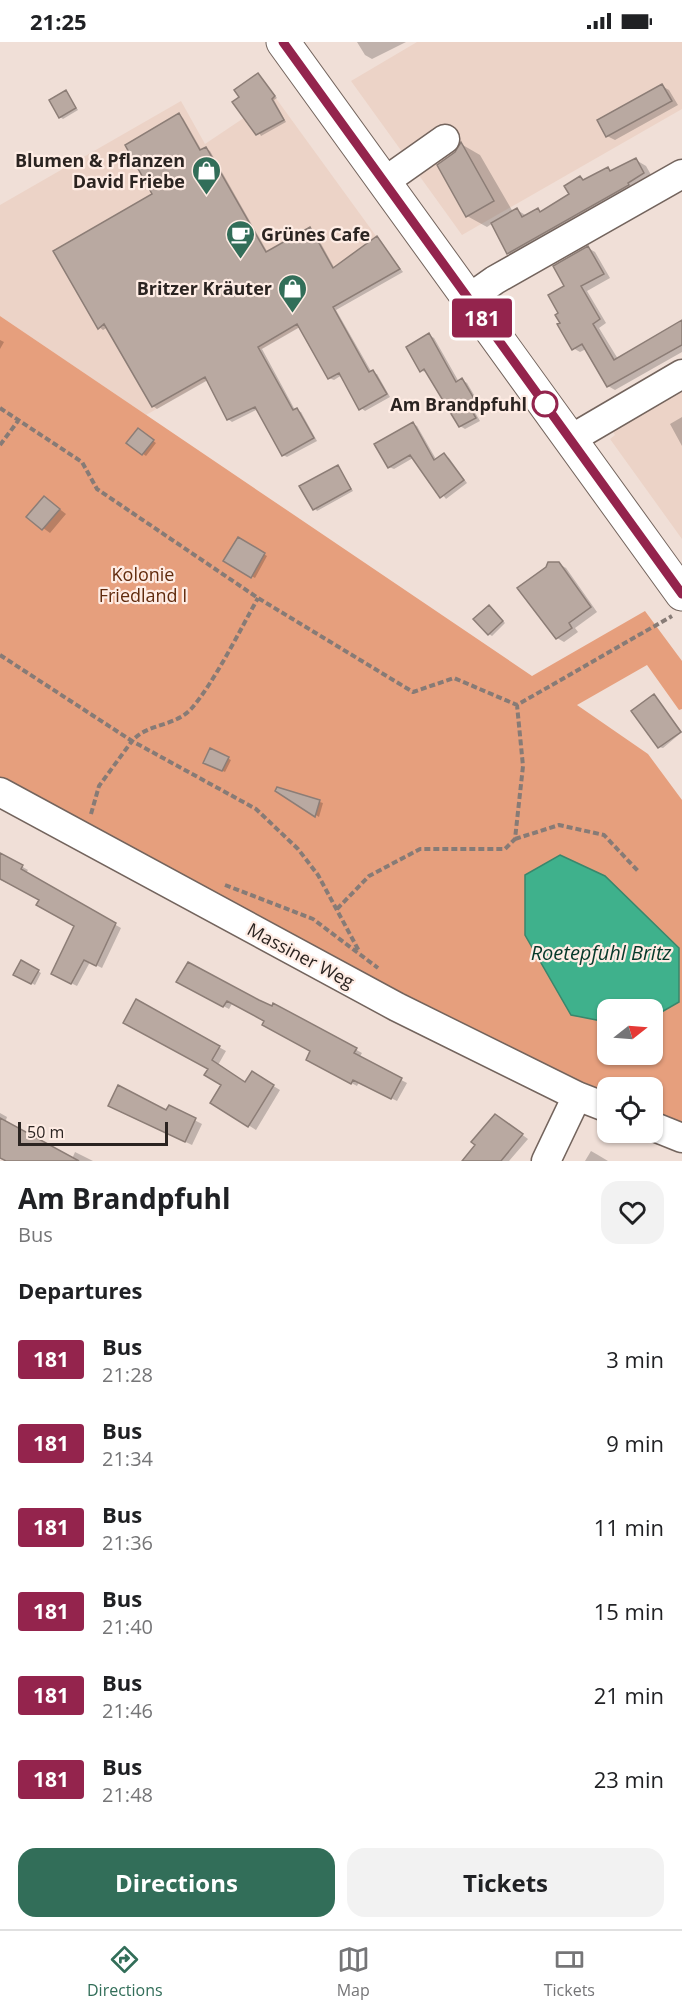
<!DOCTYPE html>
<html lang="en">
<head>
<meta charset="utf-8">
<style>
  :root { --surface:#fff; --page:#f2f2f2; --text:#202124; --muted:#757577; --line:#e0e0e0; --accent:#326e59 }
  body { margin:0; font-family:"Open Sans",sans-serif; background:var(--page); color:var(--text); height:100vh; display:flex; flex-direction:column; font-size:22px; white-space:nowrap }
  * { box-sizing:border-box; margin:0 }
  p { font-size:20px; color:var(--muted) }
  .icon { flex:none; width:33px; height:33px; fill:none; stroke:currentColor; stroke-width:2; stroke-linecap:round; stroke-linejoin:round }
  .map { position:relative; height:1119px; overflow:hidden }
  .panel { display:flex; flex-direction:column; background:var(--surface); flex:1 }
  .panel>* { flex:none }
  .badge { padding:0 12px; border-radius:4px; font-size:21px; line-height:39px }
  .needle { width:39px; rotate:73deg }
  .controls { position:absolute; left:597px; top:957px; display:grid; gap:12px }
  .controls a { display:grid; place-items:center; width:66px; height:66px; border-radius:12px; background:var(--surface); box-shadow:0 2px 4px #0004; font-size:30px }
  .scale { position:absolute; left:18px; bottom:15px; width:150px; box-sizing:border-box; padding-left:6px; border:3px solid #2b2421; border-top:0; font-size:16px; line-height:21px; white-space:nowrap; color:#2b2421; -webkit-text-stroke:4px #feece4; paint-order:stroke }
  .map>.badge { position:absolute; translate:-50% -50%; box-shadow:0 0 0 3px #fff }
  h2 { padding:0 18px; font-size:22px; line-height:54px }
  .round { display:grid; place-items:center; flex:none; width:63px; height:63px; border-radius:18px; background:var(--page) }
  .headline { display:flex; align-items:center; justify-content:space-between; height:102px; padding:0 18px }
  h1 { font-size:28px; font-weight:700; line-height:45px }
  .cta { display:flex; gap:12px; margin-top:auto; padding:12px 18px }
  .cta a { flex:1; height:69px; border-radius:18px; background:var(--accent); color:#fff; font-size:24px; font-weight:700; line-height:69px; text-align:center }
  .cta a+a { background:var(--page); color:var(--text) }
  ul { padding:0; list-style:none }
  li { display:flex; align-items:center; gap:18px; height:84px; padding:0 18px }
  li div { flex:1 }
  li b { display:block; font-size:22px }
  li em { font-style:normal }
  li .badge { min-width:66px; font-weight:700; text-align:center }
  .status { display:flex; justify-content:space-between; align-items:center; height:42px; padding:0 30px; background:var(--surface); direction:ltr }
  .status svg { height:16px; fill:currentColor }
  .dock { display:flex; justify-content:space-around; align-items:center; height:84px; border-top:2px solid var(--line); background:var(--surface); font-size:16px; color:var(--muted) }
  .dock a { display:grid; justify-items:center; gap:3px }
  .dock .on { color:var(--accent) }
  .map>svg:first-child { display:block }
</style>
</head>
<body>
<div class="status"><b>21:25</b><svg viewBox="0 0 49 12"><path d="M0 12V9h3v3zM5 12V6h3v6zM10 12V3h3v9zM15 12V0h3v12zM26 1h20v11H26zM47 4h2v5h-2z"/></svg></div>
<div class="map">
<svg width="682" height="1119" viewBox="0 0 682 1119">
  <rect width="100%" height="100%" fill="#f0dfd7"/>
  <path fill="#ecd3c7" d="M417,0H682V67L462,193L351,39Z
    M275,55L400,227L146,373L0,274V163L181,59L205,102Z
    M682,339V497L610,397L615,393L608,382Z"/>
  <path fill="#e69f7d" fill-rule="evenodd" d="M0,274L532,634L645,569L682,619V667L679,668L647,623L577,663L648,712L682,758V1084L653,1072L652,1046H608L607,1054L543,1027L0,742ZM608,968H652V1012H608Z"/>
  <path fill="#3fb18c" stroke="#39876c" stroke-width="1.5" d="M560,813L605,834L679,906V960L653,975L652,968H608L607,980L571,973L525,893V833Z"/>
  <path fill="#0003" d="M357,0H406L372,17L365,13Z
    M258,32L277,56L274,58L286,80L261,94L241,55Z
    M662,44L669,48L678,63L615,98L607,94Z
    M66,50L78,68L63,77L60,75Z
    M179,73L183,76L202,109L206,106L210,109L268,211L310,187L314,189L335,227L377,196L403,230L336,268L372,331L377,332L390,355L365,369L361,366L342,333L334,338L329,336L300,285L262,307L295,368L301,370L317,399L287,415L283,413L258,367L232,380L228,377L208,338L157,367L153,364L108,285L103,288L99,285L155,152Z
    M461,102L480,113L513,170L517,168L527,174L538,168L542,170L571,153L580,136L585,139L608,127L613,129L636,118L646,124L654,138L519,217L508,211L493,181L487,185L467,174L456,111Z
    M588,206L595,210L610,236L587,249L606,281L599,286L618,317L682,280V310L615,348L608,344L586,307L580,310L573,306L562,281L566,244Z
    M429,293L434,296L459,340L462,338L467,341L480,363L473,367L480,379L465,387L460,384L428,330L421,329Z
    M0,298L4,300L0,307Z
    M682,375V404L670,382Z
    M413,382L417,384L437,419L444,413L449,416L467,441L446,457L413,416L394,427L389,425Z
    M141,390L156,401L146,414L128,401Z
    M338,424L353,449L317,469L301,445Z
    M44,455L66,472L50,491L28,475Z
    M238,497L267,514L255,536L225,519Z
    M559,522L566,526L597,570L575,586L578,590L564,600L557,596Z
    M492,567L505,581L492,594L489,592Z
    M654,654L682,690L663,706L659,705Z
    M211,708L231,718L225,730L205,720Z
    M278,747L323,761L319,775L277,748Z
    M0,812L28,828L26,831L121,886L102,926L90,920L77,944L59,935L76,884L41,857L0,838Z
    M22,920L41,931L35,943L15,932Z
    M178,940L273,965L274,963L362,1011L359,1016L407,1041L397,1059L359,1040L357,1044L308,1017L312,1009L266,978L233,960L229,967Z
    M136,959L226,1009L218,1023L246,1042L252,1031L280,1048L256,1088L212,1060L223,1042L210,1026Z
    M169,1065L202,1082L192,1103L117,1067L167,1070Z
    M0,1071L7,1075L5,1081L72,1117L75,1110L93,1119H18L0,1102Z
    M501,1077L528,1097L509,1119H464Z
    M591,1109L598,1113L608,1119H585Z"/>
  <path fill="#b9a9a1" stroke="#8c7d76" stroke-width="1.5" d="M258,31L275,54L272,57L284,78L256,93L232,60L239,55L234,48Z
    M662,42L672,59L606,95L597,78Z
    M66,48L76,66L59,76L49,58Z
    M179,71L200,108L206,105L266,210L310,185L333,226L377,194L400,227L333,265L369,330L373,328L387,352L359,368L339,331L328,337L297,282L258,305L293,368L297,366L314,396L282,414L255,365L227,378L205,335L152,365L104,282L98,287L53,209L152,152L125,103Z
    M461,100L494,159L466,175L437,123L455,110Z
    M636,116L644,131L628,141L629,143L507,212L491,181L517,166L522,175L538,166L540,170L569,152L564,144L580,134L583,138L608,125L610,129Z
    M588,204L604,232L581,244L600,277L593,282L614,318L682,278V303L607,345L582,302L572,308L557,282L560,281L555,273L558,271L548,253L564,244L553,224Z
    M429,291L456,340L462,336L476,360L469,364L476,376L459,385L424,327L420,330L406,305Z
    M413,380L434,418L444,411L464,438L440,456L410,413L388,426L374,402Z
    M138,386L154,398L142,413L126,401Z
    M338,423L351,447L313,468L299,444Z
    M44,454L60,467L42,488L26,475Z
    M238,495L265,511L251,536L223,519Z
    M548,520H559L591,565L569,581L572,586L556,597L517,546L546,525Z
    M489,563L503,579L488,593L473,577Z
    M654,652L681,690L658,706L631,669Z
    M210,706L229,715L222,729L203,721Z
    M277,745L320,758L315,775L275,749Z
    M0,811L23,823L21,827L116,881L96,924L84,918L71,942L51,932L74,884L36,863L39,858L0,837Z
    M21,918L39,928L31,942L13,933Z
    M188,920L259,958L272,964L273,961L357,1006L354,1011L402,1036L391,1057L353,1038L351,1042L306,1018L310,1009L262,983L264,979L227,959L223,965L176,940Z
    M136,957L220,1004L212,1018L245,1040L252,1029L274,1043L248,1085L210,1061L221,1043L204,1033L208,1027L123,981Z
    M118,1043L166,1068L169,1063L196,1076L185,1100L108,1064Z
    M495,1072L523,1092L501,1119H462L475,1103L471,1100Z
    M0,1076L79,1119H6L0,1116Z"/>
  <g fill="none" stroke-linecap="round" stroke-linejoin="round">
    <defs>
      <path id="minor" d="M384,140L445,97
        M468,257L495,238L682,132
        M571,397L682,332
        M0,750L397,965L577,1054L608,1066
        M652,1084L682,1096
        M546,1119L577,1054"/>
      <path id="major" d="M283,0L682,552"/>
    </defs>
    <use href="#minor" stroke="#73645d" stroke-width="31"/>
    <use href="#major" stroke="#73645d" stroke-width="35"/>
    <path stroke="#877b76" stroke-width="4" stroke-dasharray="6 3" stroke-linecap="butt" d="M0,366L82,420L97,447L258,556L413,650L454,636L517,663L672,574
      M0,403L18,379
      M0,613L132,699C148,681 174,685 191,667C214,641 240,588 258,556
      M91,772L99,744L132,699L256,767L298,807L318,833L359,909
      M515,797L559,783L604,793L638,829
      M225,843L313,877L378,926
      M337,867L369,834L420,807H505L515,797L523,724L517,663"/>
    <use href="#minor" stroke="#fff" stroke-width="28"/>
    <use href="#major" stroke="#fff" stroke-width="33"/>
  </g>
  <g fill="none" stroke-linecap="round" stroke-linejoin="round">
    <defs>
      <path id="line" d="M283,0L682,552"/>
    </defs>
    <use href="#line" stroke="#fff" stroke-width="14"/>
    <use href="#line" stroke="#94244d" stroke-width="9"/>
  </g>
  <defs>
    <symbol id="shop-pin" viewBox="-11 -11 22 30"><path d="M0 17L-7.5 6A9.5 9.5 0 1 1 7.5 6Z" fill="#326e59" stroke="#feece4"/><path d="M-5-2.5h2.3a2.7 3.5 0 0 1 5.4 0H5L5.5 6h-11ZM-1.5-2.5h3a1.5 2.3 0 0 0-3 0Z" fill="#fff"/></symbol>
    <symbol id="cafe-pin" viewBox="-11 -11 22 30"><path d="M0 17L-7.5 6A9.5 9.5 0 1 1 7.5 6Z" fill="#326e59" stroke="#feece4"/><path d="M-5.5-4.5H6V0H3Q3 3.5 0 3.5H-2.5Q-5.5 3.5-5.5 0ZM3-3.2v2h1.7v-2ZM-6 4.5H4V6H-6Z" fill="#fff"/></symbol>
  </defs>
  <g fill-rule="evenodd">
    <use href="#shop-pin" x="190" y="112" width="33" height="45"/>
    <use href="#cafe-pin" x="224" y="176" width="33" height="45"/>
    <use href="#shop-pin" x="276" y="230" width="33" height="45"/>
  </g>
  <circle fill="#fff" stroke="#94244d" stroke-width="3" cx="545" cy="362" r="12"/>
  <g text-anchor="middle" dominant-baseline="central" stroke-width="4.5" stroke-linejoin="round" paint-order="stroke">
    <g font-size="18" font-weight="bold" fill="#2b2421" stroke="#feece4" text-anchor="end">
      <text x="185" y="118">Blumen &amp; Pflanzen<tspan x="185" dy="21">David Friebe</tspan></text>
      <text x="261" y="192" text-anchor="start">Grünes Cafe</text>
      <text x="272" y="246">Britzer Kräuter</text>
    </g>
    <g font-size="18" font-weight="bold" fill="#2b2421" stroke="#feece4" text-anchor="end">
      <text x="527" y="362">Am Brandpfuhl</text>
    </g>
    <g font-size="18" fill="#612b0d" stroke="#feece4">
      <text x="143" y="532">Kolonie<tspan x="143" dy="21">Friedland I</tspan></text>
    </g>
    <g font-size="18" fill="#2b2421" stroke="#feece4">
      <text transform="translate(301 913) rotate(28)">Massiner Weg</text>
    </g>
    <g font-size="20" font-style="italic" fill="#06392a" stroke="#feece4">
      <text x="601" y="910">Roetepfuhl Britz</text>
    </g>
  </g>
</svg>
<div class="controls">
<a><svg class="needle" viewBox="-14 -14 28 28"><path d="M0-13l5 13h-10z" fill="#e53935"/><path d="M0 13l5-13h-10z" fill="#757577"/></svg></a>
<a><svg class="icon" aria-label="locate" viewBox="0 0 24 24"><circle cx="12" cy="12" r="6"/><path d="M12 2v4M12 18v4M2 12h4M18 12h4"/></svg></a>
</div>
<div class="scale">50 m</div>
<b class="badge" style="left:482px;top:276px;background:#94244d;color:#fff">181</b>
</div>
<section class="panel">
<div class="headline"><div><h1>Am Brandpfuhl</h1><p>Bus</p></div><a class="round"><svg class="icon" aria-label="heart" viewBox="0 0 24 24"><path d="M12 20l-8-8c-3-5 5-10 8-4 3-6 11-1 8 4z"/></svg></a></div>
<h2>Departures</h2>
<ul>
<li><span class="badge" style="background:#94244d;color:#fff">181</span><div><b>Bus</b><p>21:28</p></div><em>3 min</em></li>
<li><span class="badge" style="background:#94244d;color:#fff">181</span><div><b>Bus</b><p>21:34</p></div><em>9 min</em></li>
<li><span class="badge" style="background:#94244d;color:#fff">181</span><div><b>Bus</b><p>21:36</p></div><em>11 min</em></li>
<li><span class="badge" style="background:#94244d;color:#fff">181</span><div><b>Bus</b><p>21:40</p></div><em>15 min</em></li>
<li><span class="badge" style="background:#94244d;color:#fff">181</span><div><b>Bus</b><p>21:46</p></div><em>21 min</em></li>
<li><span class="badge" style="background:#94244d;color:#fff">181</span><div><b>Bus</b><p>21:48</p></div><em>23 min</em></li>
</ul>
<div class="cta"><a>Directions</a><a>Tickets</a></div>
</section>
<nav class="dock">
<a class="on"><svg class="icon" aria-label="directions" viewBox="0 0 24 24"><path d="M12 3l9 9-9 9-9-9zM9 14v-3h6M13 9l2 2-2 2"/></svg>Directions</a>
<a><svg class="icon" aria-label="map" viewBox="0 0 24 24"><path d="M3 6l6-2 6 2 6-2v14l-6 2-6-2-6 2zM9 4v14M15 6v14"/></svg>Map</a>
<a><svg class="icon" aria-label="tickets" viewBox="0 0 24 24"><path d="M3 7h18v10H3zM15 7v10"/></svg>Tickets</a>
</nav>
</body>
</html>
